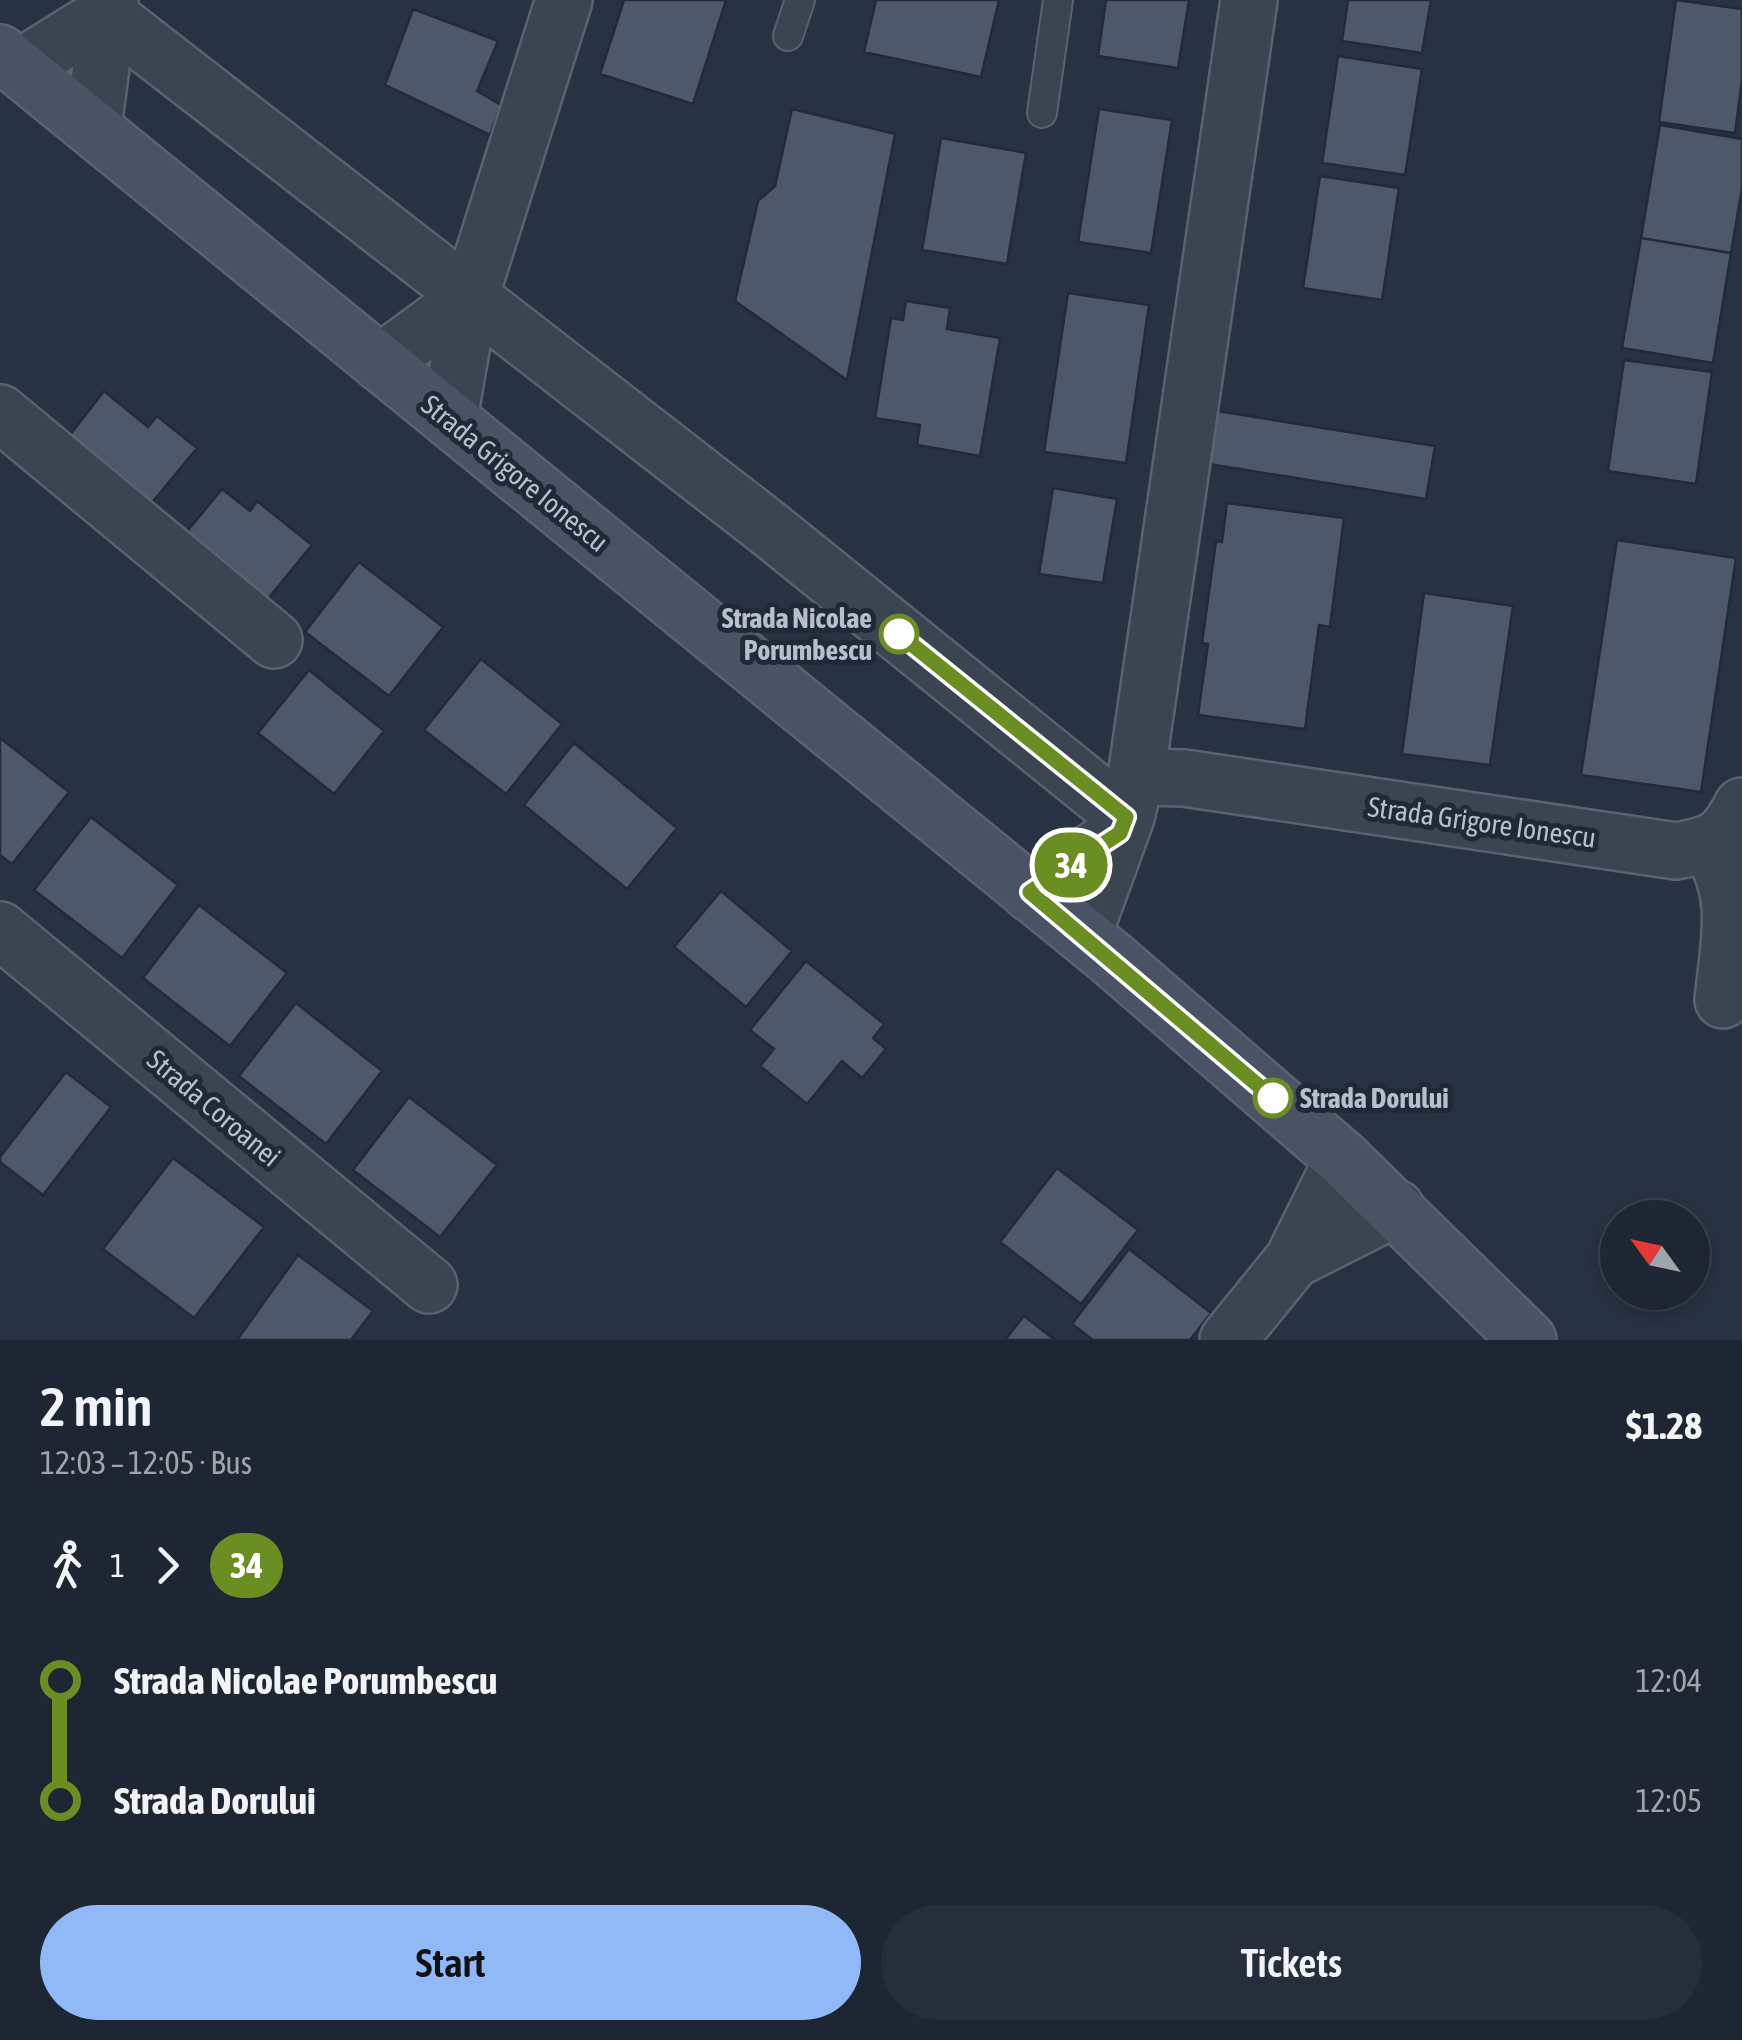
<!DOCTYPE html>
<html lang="en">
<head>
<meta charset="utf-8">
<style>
  :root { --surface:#1d2632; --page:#252e3a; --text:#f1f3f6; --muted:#a0a5ac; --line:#3b434d; --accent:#91b9f7 }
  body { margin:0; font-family:"Asap Condensed",sans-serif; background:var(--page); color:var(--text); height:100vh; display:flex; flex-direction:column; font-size:38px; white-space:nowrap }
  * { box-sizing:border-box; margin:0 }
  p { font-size:32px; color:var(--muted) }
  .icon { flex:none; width:55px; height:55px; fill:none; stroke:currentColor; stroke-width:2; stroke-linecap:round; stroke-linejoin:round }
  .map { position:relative; height:1340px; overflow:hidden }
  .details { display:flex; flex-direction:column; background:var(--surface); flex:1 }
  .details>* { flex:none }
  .badge { padding:0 20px; border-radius:32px; font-size:35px; line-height:65px }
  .needle { width:65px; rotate:303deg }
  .buttons { position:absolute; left:1600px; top:1200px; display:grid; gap:20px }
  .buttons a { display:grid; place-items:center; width:110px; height:110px; border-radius:50%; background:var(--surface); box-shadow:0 5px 15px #0003,0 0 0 2px var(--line); font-size:50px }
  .map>.badge { position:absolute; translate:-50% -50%; box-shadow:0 0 0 5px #fff }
  .legs { display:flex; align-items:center; gap:15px; height:110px; padding:0 40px; font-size:32px }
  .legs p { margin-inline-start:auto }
  .overview { display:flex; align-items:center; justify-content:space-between; height:170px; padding:0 40px }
  h1 { font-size:55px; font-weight:600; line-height:75px }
  .primary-button { display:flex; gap:20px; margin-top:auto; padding:20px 40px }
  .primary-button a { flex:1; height:115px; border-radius:60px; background:var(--accent); color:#111; font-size:40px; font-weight:600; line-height:115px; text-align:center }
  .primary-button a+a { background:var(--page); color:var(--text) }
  ul { padding:0 40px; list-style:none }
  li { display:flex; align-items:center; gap:35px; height:120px; font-size:38px }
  li i { display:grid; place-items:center; width:15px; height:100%; margin:0 12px; background:currentColor }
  li i::after { content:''; width:25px; height:25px; margin:-12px; border:8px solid; border-radius:50%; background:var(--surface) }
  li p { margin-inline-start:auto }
  li:first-child i { background:linear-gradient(#0000 50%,currentColor 0) }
  li:last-child i { background:linear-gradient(currentColor 50%,#0000 0) }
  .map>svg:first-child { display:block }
</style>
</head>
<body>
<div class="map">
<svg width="1742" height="1340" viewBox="0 0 1742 1340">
  <rect width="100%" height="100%" fill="#273242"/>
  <path fill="#4d596a" stroke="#222b39" stroke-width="2.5" d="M624,0H726L693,104L600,74Z
    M876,0H999L981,77L864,52Z
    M1106,0H1189L1178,68L1098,56Z
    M1348,0H1431L1422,53L1342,41Z
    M1676,0L1742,9V80L1735,133L1659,122Z
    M413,9L498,41L477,91L501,105L490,135L385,85Z
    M1338,56L1422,69L1405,175L1322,163Z
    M792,109L895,134L847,380L735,301L758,201L775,186Z
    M1099,109L1172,120L1151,253L1078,242Z
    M1660,125L1742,139V188L1731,253L1641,238Z
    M941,138L1026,153L1007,264L922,250Z
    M1320,176L1399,188L1382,300L1303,288Z
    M1641,238L1731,253L1713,363L1622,348Z
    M1068,293L1149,305L1126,463L1044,452Z
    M906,301L950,308L947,329L1000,338L980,456L917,445L920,425L875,418L891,318L903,320Z
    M1624,360L1712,372L1696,484L1608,471Z
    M104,391L148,427L157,416L197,448L146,510L63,444Z
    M1217,411L1435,446L1426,499L1209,464Z
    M1053,488L1117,499L1103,583L1039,574Z
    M222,489L250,511L257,501L312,545L262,606L180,540Z
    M1227,503L1344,518L1330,627L1319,625L1305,729L1198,715L1208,644L1202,643L1216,541L1222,542Z
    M1617,540L1736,558L1701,792L1581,775Z
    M359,562L443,627L389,696L305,632Z
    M1424,593L1513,606L1490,765L1402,754Z
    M481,659L562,724L506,794L424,730Z
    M309,670L384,731L334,794L258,733Z
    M0,738L69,792L12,864L0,855Z
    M574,743L677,828L627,889L524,805Z
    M91,817L178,885L122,958L34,890Z
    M721,891L792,951L746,1007L674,947Z
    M199,905L287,973L230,1046L143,978Z
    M806,961L884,1024L873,1038L886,1049L862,1078L842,1061L807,1104L760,1066L774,1049L750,1030Z
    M296,1003L382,1071L326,1144L239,1076Z
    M66,1072L111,1107L43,1195L0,1162V1157Z
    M409,1097L497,1165L440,1237L353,1170Z
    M173,1158L264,1227L194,1318L103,1249Z
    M1057,1168L1138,1230L1081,1304L1000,1242Z
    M1129,1249L1211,1313L1190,1340H1093L1072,1324Z
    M298,1255L373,1311L351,1340H237Z
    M1024,1316L1055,1340H1005Z"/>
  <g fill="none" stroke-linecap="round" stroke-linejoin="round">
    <defs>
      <path id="lane" d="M788,36L800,0
        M1042,113L1058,0"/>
      <path id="street" d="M106,14L768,528L1126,817
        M19,68L106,14
        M93,127L110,0
        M380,363L470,297
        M0,413L274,640
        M449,419L470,297L564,0
        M1136,777L1184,778L1676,851C1714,844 1724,841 1742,806
        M1708,845C1742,893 1729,942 1723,1000
        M1030,893L1120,833
        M0,930L429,1285
        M1083,935L1126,817L1136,777L1249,0
        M1293,1260L1396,1208
        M1228,1340L1293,1260L1343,1159"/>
      <path id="secondary" d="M0,53L1111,958L1343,1159L1528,1340"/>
    </defs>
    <use href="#lane" stroke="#59626f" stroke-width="32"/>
    <use href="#street" stroke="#59626f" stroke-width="60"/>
    <use href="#secondary" stroke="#59626f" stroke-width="60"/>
    <use href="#lane" stroke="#3b4451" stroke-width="28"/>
    <use href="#street" stroke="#3b4451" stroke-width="55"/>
    <use href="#secondary" stroke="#495364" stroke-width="55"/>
  </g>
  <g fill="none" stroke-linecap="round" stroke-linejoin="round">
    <defs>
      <path id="line-1" d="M899,634L1126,817L1120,833L1030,892L1273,1098"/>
    </defs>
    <use href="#line-1" stroke="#fff" stroke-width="22"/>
    <use href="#line-1" stroke="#6b8e23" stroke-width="15"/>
  </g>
  <g fill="#fff" stroke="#6b8e23" stroke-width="5">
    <circle cx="899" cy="634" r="18"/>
    <circle cx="1273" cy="1098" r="18"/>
  </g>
  <g text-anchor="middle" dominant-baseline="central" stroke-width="10" stroke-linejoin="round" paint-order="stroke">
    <g font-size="28" fill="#b8bfcb" stroke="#202937">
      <text transform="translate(515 473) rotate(39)">Strada Grigore Ionescu</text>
      <text transform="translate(1482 822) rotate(8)">Strada Grigore Ionescu</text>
      <text transform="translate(214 1108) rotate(40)">Strada Coroanei</text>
    </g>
    <g font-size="28" font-weight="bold" fill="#b8bfcb" stroke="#202937" text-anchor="end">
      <text x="872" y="618">Strada Nicolae<tspan x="872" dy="32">Porumbescu</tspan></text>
      <text x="1300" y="1098" text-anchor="start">Strada Dorului</text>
    </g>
  </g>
</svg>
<div class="buttons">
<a><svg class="needle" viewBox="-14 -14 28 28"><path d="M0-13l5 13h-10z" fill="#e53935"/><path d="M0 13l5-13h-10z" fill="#a0a5ac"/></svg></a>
</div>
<b class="badge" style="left:1071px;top:865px;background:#6b8e23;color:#fff">34</b>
</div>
<section class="details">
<div class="overview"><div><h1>2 min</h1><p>12:03 – 12:05 · Bus</p></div><b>$1.28</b></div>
<div class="legs"><svg class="icon" aria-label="walk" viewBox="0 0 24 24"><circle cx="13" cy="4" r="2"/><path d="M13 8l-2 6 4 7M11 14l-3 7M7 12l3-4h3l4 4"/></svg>1<svg class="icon" aria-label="forward" viewBox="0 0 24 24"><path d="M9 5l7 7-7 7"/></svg><b class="badge" style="background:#6b8e23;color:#fff">34</b></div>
<ul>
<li><i style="color:#6b8e23"></i><b>Strada Nicolae Porumbescu</b><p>12:04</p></li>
<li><i style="color:#6b8e23"></i><b>Strada Dorului</b><p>12:05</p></li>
</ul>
<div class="primary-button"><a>Start</a><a>Tickets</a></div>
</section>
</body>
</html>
